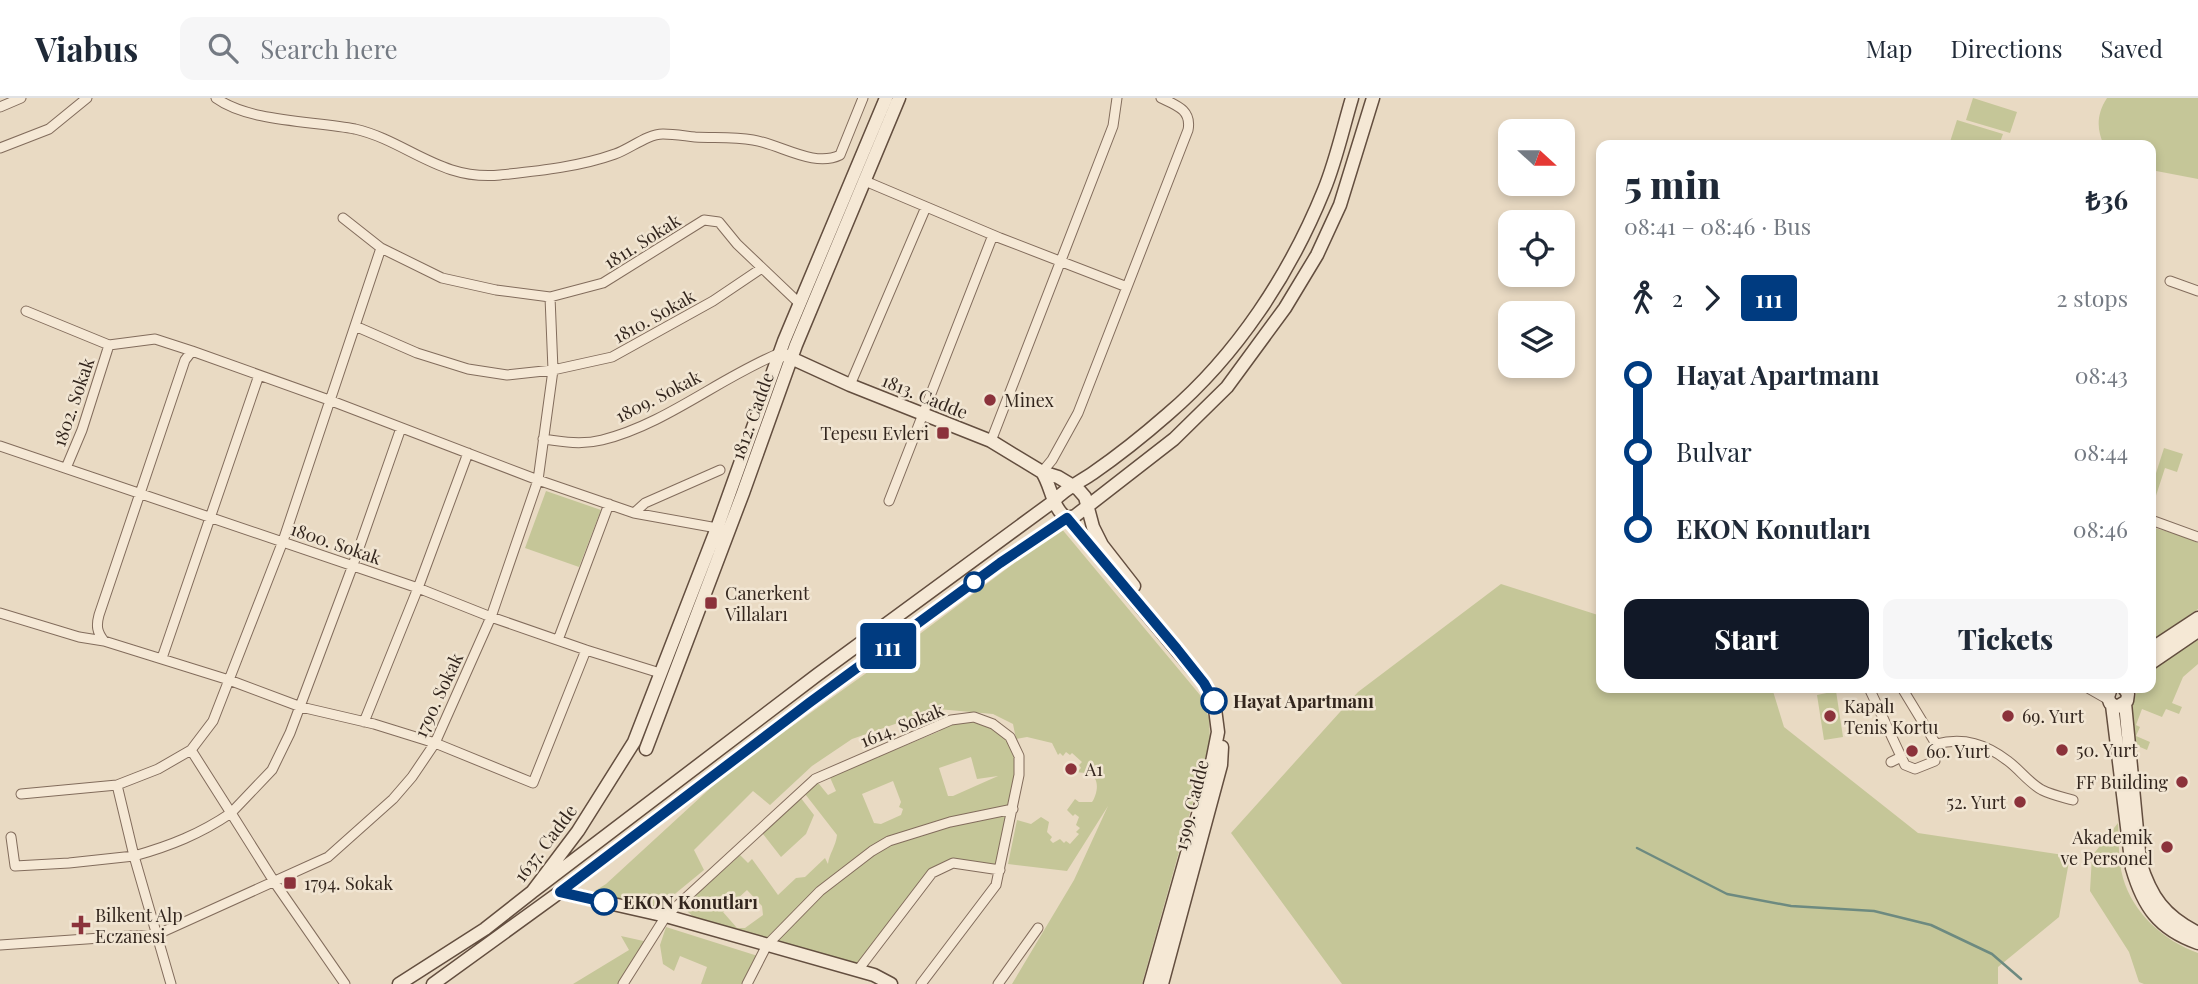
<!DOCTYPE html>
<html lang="en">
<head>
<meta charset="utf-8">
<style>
  :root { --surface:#fff; --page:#f6f6f7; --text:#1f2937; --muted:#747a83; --line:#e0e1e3; --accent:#111827 }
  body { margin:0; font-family:"Playfair Display",serif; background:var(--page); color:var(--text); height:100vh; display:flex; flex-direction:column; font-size:26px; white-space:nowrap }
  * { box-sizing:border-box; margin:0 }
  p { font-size:23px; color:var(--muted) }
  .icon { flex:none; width:38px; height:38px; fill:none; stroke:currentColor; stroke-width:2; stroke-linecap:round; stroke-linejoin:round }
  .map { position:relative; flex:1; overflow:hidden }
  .sheet { position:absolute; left:1596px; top:42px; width:560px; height:553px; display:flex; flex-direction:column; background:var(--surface); border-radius:14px; box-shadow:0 4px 10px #0003 }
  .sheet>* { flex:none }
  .badge { padding:0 14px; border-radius:5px; font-size:24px; line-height:46px }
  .needle { width:46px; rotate:111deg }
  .tools { position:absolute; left:1498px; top:21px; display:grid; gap:14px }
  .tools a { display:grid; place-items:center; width:77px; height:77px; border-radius:14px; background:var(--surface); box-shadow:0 4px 10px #0003; font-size:35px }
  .map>.badge { position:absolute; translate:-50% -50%; box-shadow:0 0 0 4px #fff }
  .legs { display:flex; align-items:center; gap:10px; height:77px; padding:0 28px; font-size:23px }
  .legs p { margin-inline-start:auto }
  .overview { display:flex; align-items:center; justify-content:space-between; height:119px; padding:0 28px }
  h1 { font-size:38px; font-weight:800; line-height:52px }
  .action { display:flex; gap:14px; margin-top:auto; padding:14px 28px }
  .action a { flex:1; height:80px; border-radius:14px; background:var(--accent); color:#fff; font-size:28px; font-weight:800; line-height:80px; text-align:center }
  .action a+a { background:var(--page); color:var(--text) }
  ul { padding:0 28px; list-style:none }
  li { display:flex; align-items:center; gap:24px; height:77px; font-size:26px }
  li i { display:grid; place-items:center; width:10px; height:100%; margin:0 9px; background:currentColor }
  li i::after { content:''; width:18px; height:18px; margin:-9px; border:5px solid; border-radius:50%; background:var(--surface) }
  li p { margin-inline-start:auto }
  li:first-child i { background:linear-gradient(#0000 50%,currentColor 0) }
  li:last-child i { background:linear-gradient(currentColor 50%,#0000 0) }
  header { display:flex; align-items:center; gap:42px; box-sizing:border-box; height:98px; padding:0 35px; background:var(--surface); border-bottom:2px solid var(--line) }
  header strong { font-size:33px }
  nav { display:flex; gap:38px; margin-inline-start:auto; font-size:24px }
  .search { width:490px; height:63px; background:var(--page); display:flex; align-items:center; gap:18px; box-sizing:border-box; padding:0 24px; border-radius:14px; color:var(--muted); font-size:26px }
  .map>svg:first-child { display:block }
</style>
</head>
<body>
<header>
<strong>Viabus</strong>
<div class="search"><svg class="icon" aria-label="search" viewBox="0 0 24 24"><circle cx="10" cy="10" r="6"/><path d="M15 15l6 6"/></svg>Search here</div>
<nav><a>Map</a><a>Directions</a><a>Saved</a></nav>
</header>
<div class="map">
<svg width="2198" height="886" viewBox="0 0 2198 886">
  <rect width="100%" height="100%" fill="#e9dac3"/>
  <path fill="#c5c698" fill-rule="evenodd" d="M1973,0L2017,14L2010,35L1966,22Z
    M2107,0H2198V81L2151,72V47H2104C2096,31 2097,15 2107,0Z
    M1957,22L2003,36L1999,47H1949Z
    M2164,350L2183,356L2177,374L2165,370L2151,413V391Z
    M546,393L601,412L579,469L525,450Z
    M2151,429L2180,437L2198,445V511L2151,543Z
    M1061,430L1200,597L1209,620L1210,643L1142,886H1012L1074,782L1108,708L1067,773L1008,766L1017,722L1031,726L1041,719L1049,724L1047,734L1052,739L1050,742L1053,745L1060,741L1064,745L1066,743L1070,746L1079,736L1076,734L1080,730L1076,727L1079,719L1075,716L1073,718L1067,712L1075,701L1079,704H1092C1097,697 1101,680 1089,676C1085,674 1081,675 1077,674L1081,670L1079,667L1082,664L1072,655L1070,657L1066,654L1063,658L1060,655L1058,657L1052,645L1027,639L1016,641L1013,626L993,616L938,611L852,641L812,668L770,707L753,693L694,752L704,772L659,809L590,796L606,786L729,673L893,556Z
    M1501,486L1601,518V590H1772L1784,629L1918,735L2070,758L2059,819L1998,869V886H1342L1231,735L1358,594Z
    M2198,542V566L2183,579L2172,605L2182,609L2179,616L2166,611L2162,619L2142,611L2136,627L2140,629L2136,638L2150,644L2147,652L2133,646V606L2138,590H2151V574L2163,563Z
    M1836,593L1843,639L1824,642L1817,597Z
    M974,619L1010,639L1019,658L1000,772L953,765L931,776L856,867L697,822L688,814L685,806L721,769L726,770L740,757L748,765L752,761L778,797L796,780L805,779L825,760L828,766C829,756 836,748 837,737L802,692L815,681L828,697L836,693L828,675L873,661L940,633L939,627ZM971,659L977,681L998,678L953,698H948L939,670ZM893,683L901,704L899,709L903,711L901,717L881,726L874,725L862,696ZM747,792L762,808L763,817L745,830H737L723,814Z
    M797,695L814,717L806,736L781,759L763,736L783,717L780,712Z
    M2118,725C2119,742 2118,763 2123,780C2133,815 2164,843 2198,855V886H2144L2139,884L2129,854L2090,793L2092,758Z
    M666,829L761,859L747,886H701L707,869L680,858L674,873L663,866L660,847Z
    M621,838L648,844L622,886H573L629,852Z"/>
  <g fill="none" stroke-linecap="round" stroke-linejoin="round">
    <path stroke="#6d8a80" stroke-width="2.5" d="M1637,750L1727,796L1791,808L1874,813L1931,827L1992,856L2021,881"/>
    <defs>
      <path id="street" d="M216,0C249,24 314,23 355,31C407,43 440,83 500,77C537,73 579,69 615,56C630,51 647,36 663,36C674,36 685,38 695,39C715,40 734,39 753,42C780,46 814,70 840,57L863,0
        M0,9L21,0
        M0,50L49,31L87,0
        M865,83L1000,140L1127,189
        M343,120L381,150
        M2170,183L2198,193
        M26,213L109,247L155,241L192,253
        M355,228L417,255L468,271L507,277L553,272L612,259L713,203L762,170
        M850,287L926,109
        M543,341C563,344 582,347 602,342C666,326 719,280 780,255
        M991,343L1113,28L1117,0
        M0,348L418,490L491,519L586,552L660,575
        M66,370L82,332L109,247
        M1042,374L1052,362L1078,315L1188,32C1192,12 1176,7 1161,0
        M889,403L993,137
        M634,415L645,405L720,372
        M2151,422L2198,439
        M0,515L79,539L104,543
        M558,542L609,406
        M586,552L533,685L435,645L374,626L301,609L229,582L104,543C97,534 96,528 99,517L185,262L192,253L329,302L538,382L634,415L717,430
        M162,560L259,277
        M1869,590L1905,667L1915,671L1935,663L1936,646L1902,590
        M2088,590L2109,602
        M364,624L418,490L468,355
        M1936,646C1964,639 1986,646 2008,663C2020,672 2029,685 2042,692C2052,697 2062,699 2073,702
        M1891,664L1901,659
        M21,696L117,687L158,671L191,652
        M11,739L15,768L69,765L134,758L117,687
        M0,847L158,836L328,759L393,701L412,679L435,645L491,519L538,382L553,272L550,199
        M858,872L932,775L953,765L1000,772
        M171,886L134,758C170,748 200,736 231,715L191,652L213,623L283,443L381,150L442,180L496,192L550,199L603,185L704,122L719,124L737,146L800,206
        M345,886L275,785L231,715L272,672L290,635L353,467L401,330
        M623,886L666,818L815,681L951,622L974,619L993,626L1010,639L1019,658V677L996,787L921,886
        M747,886L767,847L820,793L872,753L889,743L950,724L1013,711
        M998,886L1038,830"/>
      <path id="secondary" d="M780,255L850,287L991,343L1042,374L1058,379L1078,391L1085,399L1093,429L1102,447L1134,488
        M1042,374C1052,389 1052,411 1067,420L1075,418L1174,341L1227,289L1285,210L1317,157L1340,107L1373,0
        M2151,551L2198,520
        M2151,565L2198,533
        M2111,590L2108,599L2110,605L2117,609L2127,603L2128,596L2124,590
        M2125,605L2140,764C2151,799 2164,818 2198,835
        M2112,607L2132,770C2143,808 2158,831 2198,845
        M646,651L743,395L796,247L899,0
        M532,794L817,577L1054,403C1064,391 1080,384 1093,375C1119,357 1144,337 1168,316C1237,257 1290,176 1324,92C1336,63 1343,30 1352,0
        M560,794L666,818L874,877L891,886
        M399,886L485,831L532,794L578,733L634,644L717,430L784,243L886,0
        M433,886L560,794L809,605L1000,465L1067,420L1204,585L1214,603L1218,634L1210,674L1150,886
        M1162,886L1221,667L1222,649"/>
    </defs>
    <use href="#street" stroke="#826c5c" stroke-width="11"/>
    <use href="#secondary" stroke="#634e3f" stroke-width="15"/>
    <use href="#street" stroke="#f5e8d5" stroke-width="9"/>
    <use href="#secondary" stroke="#f5e8d5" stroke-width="12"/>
  </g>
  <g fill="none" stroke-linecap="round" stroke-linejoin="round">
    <defs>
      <path id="line-1" d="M604,804L560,794L809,605L1000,465L1067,420L1177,551L1204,585L1214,603"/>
    </defs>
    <use href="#line-1" stroke="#fff" stroke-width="16"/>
    <use href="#line-1" stroke="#003b80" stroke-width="10"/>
  </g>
  <g fill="#8b323b" stroke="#f1e5d2" stroke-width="2.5">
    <circle cx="990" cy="302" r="7"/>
    <rect x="936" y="328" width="14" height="14" rx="3.5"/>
    <rect x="704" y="498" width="14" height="14" rx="3.5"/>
    <circle cx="1830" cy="618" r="7"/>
    <circle cx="2008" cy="618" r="7"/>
    <circle cx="2062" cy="652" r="7"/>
    <circle cx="1912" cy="653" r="7"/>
    <circle cx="1071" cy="671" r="7"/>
    <circle cx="2182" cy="684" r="7"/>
    <circle cx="2020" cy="704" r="7"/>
    <circle cx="2167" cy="749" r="7"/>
    <rect x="283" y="778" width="14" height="14" rx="3.5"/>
    <path d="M77.5 816.5h7v7h7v7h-7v7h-7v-7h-7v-7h7z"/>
  </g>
  <g fill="#fff" stroke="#003b80" stroke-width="3.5">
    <circle cx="974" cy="484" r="9"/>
    <circle cx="1214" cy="603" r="12"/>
    <circle cx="604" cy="804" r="12"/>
  </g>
  <g text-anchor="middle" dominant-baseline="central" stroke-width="5" stroke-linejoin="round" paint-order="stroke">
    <g font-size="18" fill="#33261e" stroke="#f1e5d2">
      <text transform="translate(642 143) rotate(-32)">1811. Sokak</text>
      <text transform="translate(654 218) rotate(-29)">1810. Sokak</text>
      <text transform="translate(658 298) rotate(-27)">1809. Sokak</text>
      <text transform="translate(925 298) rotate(22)">1813. Cadde</text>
      <text transform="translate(73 304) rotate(-71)">1802. Sokak</text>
      <text transform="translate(752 318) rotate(-70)">1812. Cadde</text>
      <text transform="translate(336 445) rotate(19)">1800. Sokak</text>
      <text transform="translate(438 597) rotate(-65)">1790. Sokak</text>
      <text transform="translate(902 627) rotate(-22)">1614. Sokak</text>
      <text transform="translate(1191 707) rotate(-76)">1599. Cadde</text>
      <text transform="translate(545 745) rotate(-53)">1637. Cadde</text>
    </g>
    <g font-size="18" fill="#33261e" stroke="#f1e5d2" text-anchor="start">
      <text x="1004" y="302">Minex</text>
      <text x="929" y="335" text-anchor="end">Tepesu Evleri</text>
      <text x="725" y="495">Canerkent<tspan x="725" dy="21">Villaları</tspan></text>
      <text x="1844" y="608">Kapalı<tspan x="1844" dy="21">Tenis Kortu</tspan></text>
      <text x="2022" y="618">69. Yurt</text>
      <text x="2076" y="652">50. Yurt</text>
      <text x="1926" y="653">60. Yurt</text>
      <text x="1085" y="671">A1</text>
      <text x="2168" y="684" text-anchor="end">FF Building</text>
      <text x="2006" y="704" text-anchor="end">52. Yurt</text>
      <text x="2153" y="739" text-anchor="end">Akademik<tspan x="2153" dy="21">ve Personel</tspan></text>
      <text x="304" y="785">1794. Sokak</text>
      <text x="95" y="817">Bilkent Alp<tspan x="95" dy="21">Eczanesi</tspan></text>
    </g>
    <g font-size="18" font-weight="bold" fill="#33261e" stroke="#f1e5d2" text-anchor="start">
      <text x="1233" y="603">Hayat Apartmanı</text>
      <text x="623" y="804">EKON Konutları</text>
    </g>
  </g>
</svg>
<div class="tools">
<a><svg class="needle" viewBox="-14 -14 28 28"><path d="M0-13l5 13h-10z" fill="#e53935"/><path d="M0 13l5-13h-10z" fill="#747a83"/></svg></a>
<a><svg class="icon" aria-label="locate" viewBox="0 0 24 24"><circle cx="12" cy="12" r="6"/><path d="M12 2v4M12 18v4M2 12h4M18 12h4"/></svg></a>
<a><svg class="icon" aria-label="layers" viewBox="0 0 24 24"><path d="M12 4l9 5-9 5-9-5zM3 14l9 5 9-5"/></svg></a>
</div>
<b class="badge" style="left:888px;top:548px;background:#003b80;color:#fff">111</b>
<section class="sheet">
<div class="overview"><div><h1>5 min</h1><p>08:41 – 08:46 · Bus</p></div><b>₺36</b></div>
<div class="legs"><svg class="icon" aria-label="walk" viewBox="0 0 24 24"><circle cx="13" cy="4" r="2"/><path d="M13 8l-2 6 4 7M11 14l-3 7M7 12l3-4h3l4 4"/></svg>2<svg class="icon" aria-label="forward" viewBox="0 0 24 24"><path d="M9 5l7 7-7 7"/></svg><b class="badge" style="background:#003b80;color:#fff">111</b><p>2 stops</p></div>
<ul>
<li><i style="color:#003b80"></i><b>Hayat Apartmanı</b><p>08:43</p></li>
<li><i style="color:#003b80"></i><span>Bulvar</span><p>08:44</p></li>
<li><i style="color:#003b80"></i><b>EKON Konutları</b><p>08:46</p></li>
</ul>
<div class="action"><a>Start</a><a>Tickets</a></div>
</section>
</div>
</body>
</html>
